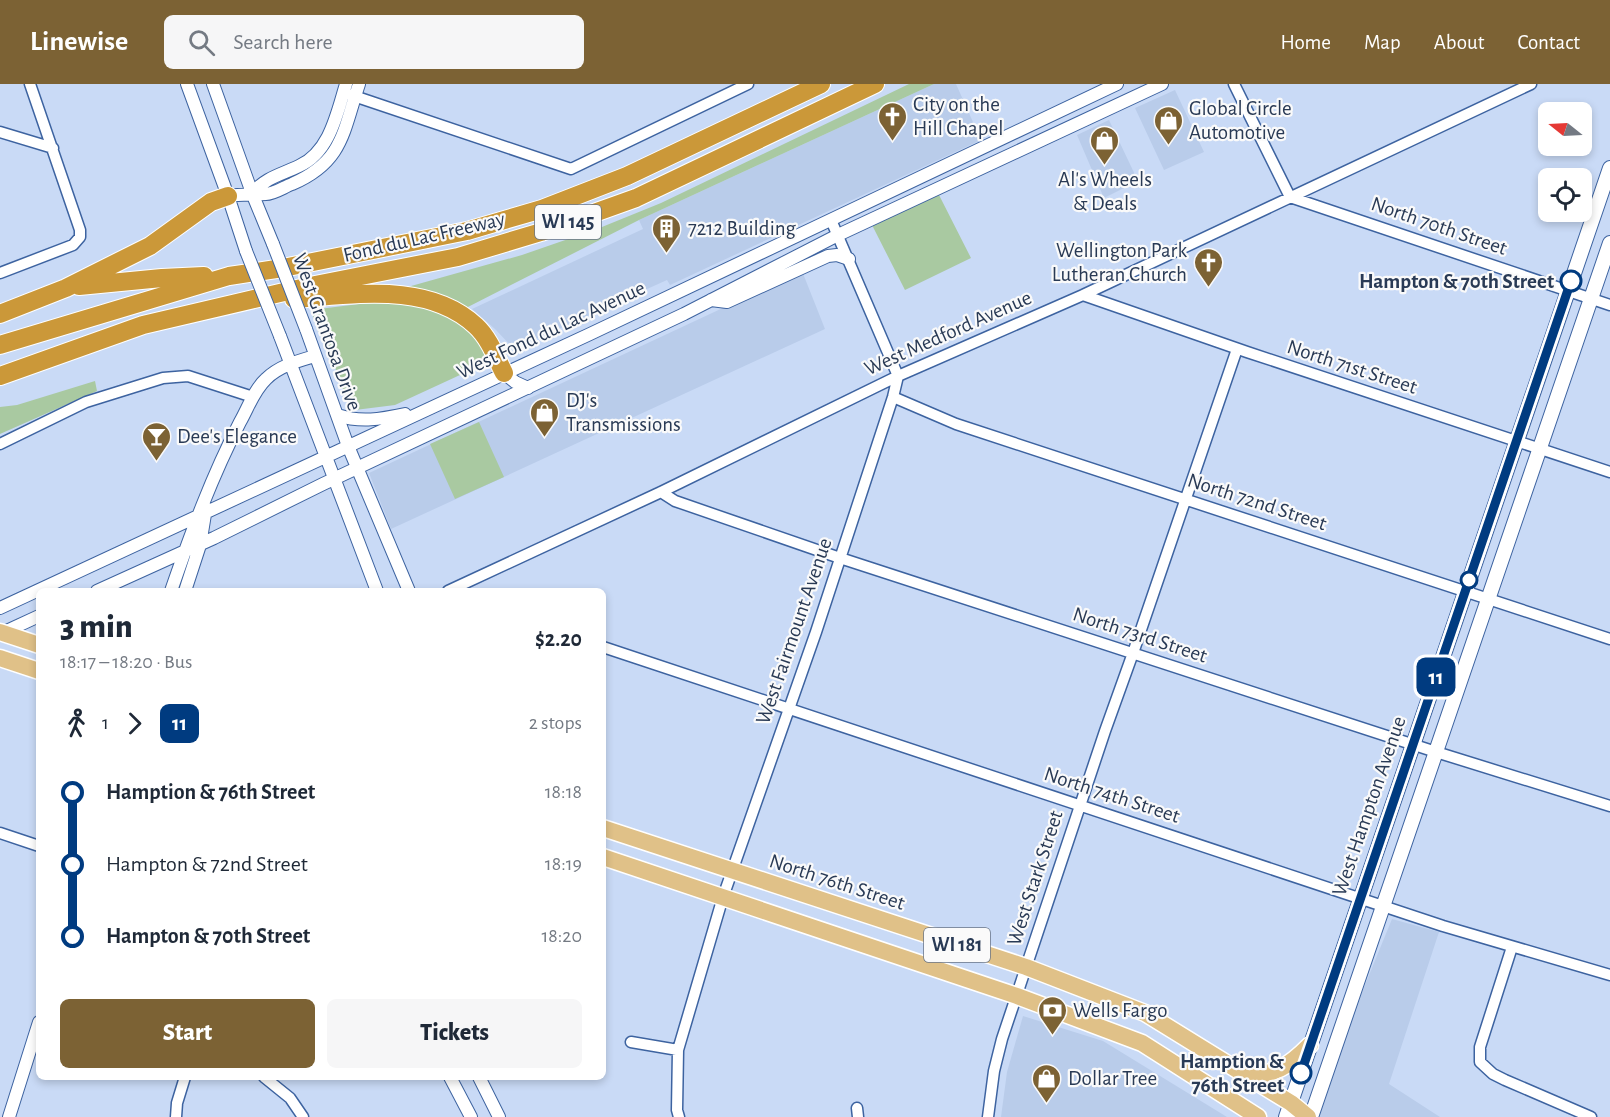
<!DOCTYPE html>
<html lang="en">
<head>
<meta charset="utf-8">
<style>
  :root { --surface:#fff; --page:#f6f6f7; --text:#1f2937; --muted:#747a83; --accent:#7c6234 }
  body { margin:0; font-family:"Alegreya Sans",sans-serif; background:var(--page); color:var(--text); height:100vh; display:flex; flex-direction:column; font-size:22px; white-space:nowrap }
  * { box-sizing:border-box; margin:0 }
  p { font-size:20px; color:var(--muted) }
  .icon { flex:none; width:33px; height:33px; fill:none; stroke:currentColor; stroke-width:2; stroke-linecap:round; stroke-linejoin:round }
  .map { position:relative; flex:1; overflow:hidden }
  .sheet { position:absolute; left:36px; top:504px; width:570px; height:492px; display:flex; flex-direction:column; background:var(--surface); border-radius:9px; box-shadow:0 3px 9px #0003 }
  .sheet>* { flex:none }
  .badge { padding:0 12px; border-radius:9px; font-size:21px; line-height:39px }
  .needle { width:39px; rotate:288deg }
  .buttons { position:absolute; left:1538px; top:18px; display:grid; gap:12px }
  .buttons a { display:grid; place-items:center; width:54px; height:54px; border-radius:9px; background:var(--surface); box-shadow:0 3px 9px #0003; font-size:30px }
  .map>.badge { position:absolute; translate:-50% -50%; box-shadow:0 0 0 3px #fff }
  .legs { display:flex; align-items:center; gap:9px; height:66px; padding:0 24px; font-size:20px }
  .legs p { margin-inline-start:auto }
  .head { display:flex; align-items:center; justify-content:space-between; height:102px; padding:0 24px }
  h1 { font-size:33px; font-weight:800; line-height:45px }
  .primary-button { display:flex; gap:12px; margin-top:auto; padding:12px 24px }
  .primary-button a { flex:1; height:69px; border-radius:9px; background:var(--accent); color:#fff; font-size:24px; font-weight:800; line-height:69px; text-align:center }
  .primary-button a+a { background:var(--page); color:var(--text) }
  ul { padding:0 24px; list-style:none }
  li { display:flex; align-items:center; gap:21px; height:72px; font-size:22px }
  li i { display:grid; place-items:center; width:9px; height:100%; margin:0 8px; background:currentColor }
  li i::after { content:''; width:15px; height:15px; margin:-8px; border:4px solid; border-radius:50%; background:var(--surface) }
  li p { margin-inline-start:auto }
  li:first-child i { background:linear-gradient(#0000 50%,currentColor 0) }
  li:last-child i { background:linear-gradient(currentColor 50%,#0000 0) }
  header { display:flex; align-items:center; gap:36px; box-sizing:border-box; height:84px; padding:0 30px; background:var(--accent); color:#fff }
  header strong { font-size:28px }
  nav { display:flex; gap:33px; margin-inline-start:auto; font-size:21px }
  .search { width:420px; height:54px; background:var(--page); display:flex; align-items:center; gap:15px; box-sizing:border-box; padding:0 21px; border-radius:9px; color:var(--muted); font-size:22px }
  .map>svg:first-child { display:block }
</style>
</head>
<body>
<header>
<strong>Linewise</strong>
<div class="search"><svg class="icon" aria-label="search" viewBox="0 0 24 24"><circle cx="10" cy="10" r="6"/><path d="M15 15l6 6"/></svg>Search here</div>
<nav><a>Home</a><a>Map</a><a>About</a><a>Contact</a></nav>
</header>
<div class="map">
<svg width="1610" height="1033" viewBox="0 0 1610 1033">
  <rect width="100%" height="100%" fill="#c9daf6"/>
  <path fill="#b9ccea" d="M934,0H956L981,56L670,201L667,196L514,265L495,245L472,225L643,145L639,136Z
    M1175,6L1204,68L1164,86L1135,24Z
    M1109,36L1138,97L1104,114L1077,51Z
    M802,187L825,245L391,445L369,389Z
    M1392,835L1439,848L1389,1000L1440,1033H1311Z
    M1023,932L1103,957L1227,1033H1001L1007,988Z"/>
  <path fill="#a9c9a1" d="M909,0H934L639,136L462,226L404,204L522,171L597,145L661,119Z
    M939,111L971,174L905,206L872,141Z
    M375,218H408L459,235L486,267V279L395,321L355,326L350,324L324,254L318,247L311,226Z
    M95,297L97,307L0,350V323L17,321Z
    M479,338L504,393L455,415L430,360Z"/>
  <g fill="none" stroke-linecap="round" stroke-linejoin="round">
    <defs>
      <path id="minor" d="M1234,0L1290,113L1610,221
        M348,10L571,85L748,0
        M0,48L53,64
        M0,189L73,161L80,153V146L30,0
        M1083,211L1247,268L1610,388
        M893,313L956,340L1610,555
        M0,360L86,318L163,294L188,292L253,313
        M661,408L675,417L840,474L1436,668L1610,722
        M448,507L661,408L898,292L1083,211L1531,0
        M603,563L1443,842L1610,891
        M0,749L39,762
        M1512,863L1480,963V978L1493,990L1505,996L1591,1033
        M631,958L678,966
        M264,993L290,1014L303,1033
        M857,1024L858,1033
        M176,1033L177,1019L185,993
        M679,1033L677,1026L678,966L723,813L816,548L893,313L898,292L831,136
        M988,1033L994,987L1002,955L1105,647L1133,569L1237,265"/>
      <path id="tertiary" d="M187,0L228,112L246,167
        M213,0L252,109L273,160
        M252,109C267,93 280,91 299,82C330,68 337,29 346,0
        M228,112C241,110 253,111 266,110C274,110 284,103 292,100C343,78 343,48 359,0
        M711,216L727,218L828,172L837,171L849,175
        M306,245L348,362L409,507
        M280,252L377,507
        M504,289L515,298L528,304
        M337,331C361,339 381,335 405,330
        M97,507L214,454L323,400L684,230L838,151L1162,0
        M171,507C191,449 212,392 240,338C248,324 254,306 266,295C279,282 298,277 315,272
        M185,507L200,461L206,424
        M0,524L590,250L1117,0
        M0,550L39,532
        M450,993L471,1033
        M479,993L499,1033
        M9,1033L39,938"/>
      <path id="secondary" d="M1286,1033L1610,84
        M1311,1033L1610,159"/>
      <path id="primary" d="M0,548L39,561
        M0,574L39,587
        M603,744L1026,883L1145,929L1291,1019L1308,1033
        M603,773L1017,912L1142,959L1258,1033
        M1243,987C1272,996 1291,980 1310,961"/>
      <path id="motorway" d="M79,202L162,194L204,192
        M294,215C353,211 428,197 476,242C489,254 496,273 504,289
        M0,230L66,204L150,162L211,118L228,112
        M0,261L229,192L283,184L467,147L542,125L627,92L821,0
        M0,292L143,241L310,202L458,173L541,148L636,114L875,0"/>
    </defs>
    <use href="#minor" stroke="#3d63a0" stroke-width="13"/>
    <use href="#tertiary" stroke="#3d63a0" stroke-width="14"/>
    <use href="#secondary" stroke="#3d63a0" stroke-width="16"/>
    <use href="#primary" stroke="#fff" stroke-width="19"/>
    <use href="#motorway" stroke="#fff" stroke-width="20"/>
    <use href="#minor" stroke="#fff" stroke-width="10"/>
    <use href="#tertiary" stroke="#fff" stroke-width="12"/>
    <use href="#secondary" stroke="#fff" stroke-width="14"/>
    <use href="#primary" stroke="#e0c188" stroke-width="16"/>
    <use href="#motorway" stroke="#cb9839" stroke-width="18"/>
    <defs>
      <path id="tertiary-bridge" d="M273,160L306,245
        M246,167L280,252"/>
    </defs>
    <use href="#tertiary-bridge" stroke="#3d63a0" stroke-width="14" stroke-linecap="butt"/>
    <use href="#tertiary-bridge" stroke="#fff" stroke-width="12"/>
  </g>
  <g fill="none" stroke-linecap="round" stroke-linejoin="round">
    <defs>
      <path id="line-1" d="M1301,989L1571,197"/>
    </defs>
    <use href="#line-1" stroke="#fff" stroke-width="14"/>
    <use href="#line-1" stroke="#003b80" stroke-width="9"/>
  </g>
  <defs>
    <symbol id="church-pin" viewBox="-11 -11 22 30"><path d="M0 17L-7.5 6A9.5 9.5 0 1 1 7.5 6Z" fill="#7c6234" stroke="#fafafa"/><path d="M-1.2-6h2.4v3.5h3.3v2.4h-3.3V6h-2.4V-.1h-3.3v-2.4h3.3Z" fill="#fff"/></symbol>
    <symbol id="shop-pin" viewBox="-11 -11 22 30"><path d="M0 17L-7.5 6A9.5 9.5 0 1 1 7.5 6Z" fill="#7c6234" stroke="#fafafa"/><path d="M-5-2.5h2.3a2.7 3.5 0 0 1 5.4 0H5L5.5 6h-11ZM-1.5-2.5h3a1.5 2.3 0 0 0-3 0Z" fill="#fff"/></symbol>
    <symbol id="building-pin" viewBox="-11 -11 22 30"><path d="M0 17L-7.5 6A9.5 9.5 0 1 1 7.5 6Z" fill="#7c6234" stroke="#fafafa"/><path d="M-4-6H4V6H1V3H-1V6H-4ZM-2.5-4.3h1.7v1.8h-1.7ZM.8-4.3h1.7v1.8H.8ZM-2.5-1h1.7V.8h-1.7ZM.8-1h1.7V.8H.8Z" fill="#fff"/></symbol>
    <symbol id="bar-pin" viewBox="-11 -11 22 30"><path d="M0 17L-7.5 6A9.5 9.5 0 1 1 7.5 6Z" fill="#7c6234" stroke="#fafafa"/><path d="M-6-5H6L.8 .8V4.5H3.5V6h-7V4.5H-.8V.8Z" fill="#fff"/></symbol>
    <symbol id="bank-pin" viewBox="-11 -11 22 30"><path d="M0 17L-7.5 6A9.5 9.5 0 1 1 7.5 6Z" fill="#7c6234" stroke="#fafafa"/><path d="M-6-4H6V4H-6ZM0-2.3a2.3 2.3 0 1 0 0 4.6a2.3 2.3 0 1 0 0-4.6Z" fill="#fff"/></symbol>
  </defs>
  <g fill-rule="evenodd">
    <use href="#church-pin" x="876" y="16" width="33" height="45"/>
    <use href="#shop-pin" x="1152" y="20" width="33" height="45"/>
    <use href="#shop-pin" x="1088" y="40" width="33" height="45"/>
    <use href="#building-pin" x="650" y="128" width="33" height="45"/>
    <use href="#church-pin" x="1192" y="162" width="33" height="45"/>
    <use href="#shop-pin" x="528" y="312" width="33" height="45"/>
    <use href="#bar-pin" x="140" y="336" width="33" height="45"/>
    <use href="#bank-pin" x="1036" y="910" width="33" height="45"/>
    <use href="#shop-pin" x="1030" y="978" width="33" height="45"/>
  </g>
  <g fill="#fff" stroke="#003b80" stroke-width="3">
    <circle cx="1571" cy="197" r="10"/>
    <circle cx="1469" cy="496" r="8"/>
    <circle cx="1301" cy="989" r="10"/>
  </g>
  <g text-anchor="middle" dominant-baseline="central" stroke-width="4.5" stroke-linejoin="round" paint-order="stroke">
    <g fill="#fafafa" stroke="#687486" stroke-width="1.5">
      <rect x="535" y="121" width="66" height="34" rx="4.5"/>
      <rect x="924" y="844" width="66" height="34" rx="4.5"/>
    </g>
    <g font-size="20" font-weight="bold" fill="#293a55">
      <text x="568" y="138">WI 145</text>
      <text x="957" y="861">WI 181</text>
    </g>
    <g font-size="21" fill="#293a55" stroke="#fafafa" text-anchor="start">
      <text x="913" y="20">City on the<tspan x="913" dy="24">Hill Chapel</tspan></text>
      <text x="1189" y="24">Global Circle<tspan x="1189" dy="24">Automotive</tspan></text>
      <text x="1105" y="95" text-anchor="middle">Al's Wheels<tspan x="1105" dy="24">&amp; Deals</tspan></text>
      <text x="688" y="144">7212 Building</text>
      <text x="1187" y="166" text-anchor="end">Wellington Park<tspan x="1187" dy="24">Lutheran Church</tspan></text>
      <text x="566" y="316">DJ's<tspan x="566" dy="24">Transmissions</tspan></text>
      <text x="177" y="352">Dee's Elegance</text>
      <text x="1073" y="926">Wells Fargo</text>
      <text x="1068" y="994">Dollar Tree</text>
    </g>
    <g font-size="21" fill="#293a55" stroke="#fafafa">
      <text transform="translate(1439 142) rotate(19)">North 70th Street</text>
      <text transform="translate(424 153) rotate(-13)">Fond du Lac Freeway</text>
      <text transform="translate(551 246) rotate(-25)">West Fond du Lac Avenue</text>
      <text transform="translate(327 248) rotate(70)">West Grantosa Drive</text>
      <text transform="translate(948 249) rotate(-24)">West Medford Avenue</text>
      <text transform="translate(1352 283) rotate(18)">North 71st Street</text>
      <text transform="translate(1257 418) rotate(18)">North 72nd Street</text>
      <text transform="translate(794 547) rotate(-71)">West Fairmount Avenue</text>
      <text transform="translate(1140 551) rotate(18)">North 73rd Street</text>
      <text transform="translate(1112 711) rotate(18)">North 74th Street</text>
      <text transform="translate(1369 722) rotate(-71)">West Hampton Avenue</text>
      <text transform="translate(1035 794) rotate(-72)">West Stark Street</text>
      <text transform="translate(837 798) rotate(18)">North 76th Street</text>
    </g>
    <g font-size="21" font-weight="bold" fill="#293a55" stroke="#fafafa" text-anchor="end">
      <text x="1554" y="197">Hampton &amp; 70th Street</text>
      <text x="1284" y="977">Hamption &amp;<tspan x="1284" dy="24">76th Street</tspan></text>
    </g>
  </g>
</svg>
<div class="buttons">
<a><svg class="needle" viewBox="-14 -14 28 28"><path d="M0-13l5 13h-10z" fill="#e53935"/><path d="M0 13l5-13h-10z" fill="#747a83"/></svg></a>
<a><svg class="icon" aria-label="locate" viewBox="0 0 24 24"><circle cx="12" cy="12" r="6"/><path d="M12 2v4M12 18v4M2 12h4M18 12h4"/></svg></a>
</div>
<b class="badge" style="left:1436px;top:593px;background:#003b80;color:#fff">11</b>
<section class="sheet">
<div class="head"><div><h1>3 min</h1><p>18:17 – 18:20 · Bus</p></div><b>$2.20</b></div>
<div class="legs"><svg class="icon" aria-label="walk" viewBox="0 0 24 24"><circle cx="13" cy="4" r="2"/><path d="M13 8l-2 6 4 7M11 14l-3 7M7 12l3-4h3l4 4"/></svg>1<svg class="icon" aria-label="forward" viewBox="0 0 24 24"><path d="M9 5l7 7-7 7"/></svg><b class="badge" style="background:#003b80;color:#fff">11</b><p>2 stops</p></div>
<ul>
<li><i style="color:#003b80"></i><b>Hamption &amp; 76th Street</b><p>18:18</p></li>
<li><i style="color:#003b80"></i><span>Hampton &amp; 72nd Street</span><p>18:19</p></li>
<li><i style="color:#003b80"></i><b>Hampton &amp; 70th Street</b><p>18:20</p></li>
</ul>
<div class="primary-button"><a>Start</a><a>Tickets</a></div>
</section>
</div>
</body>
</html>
